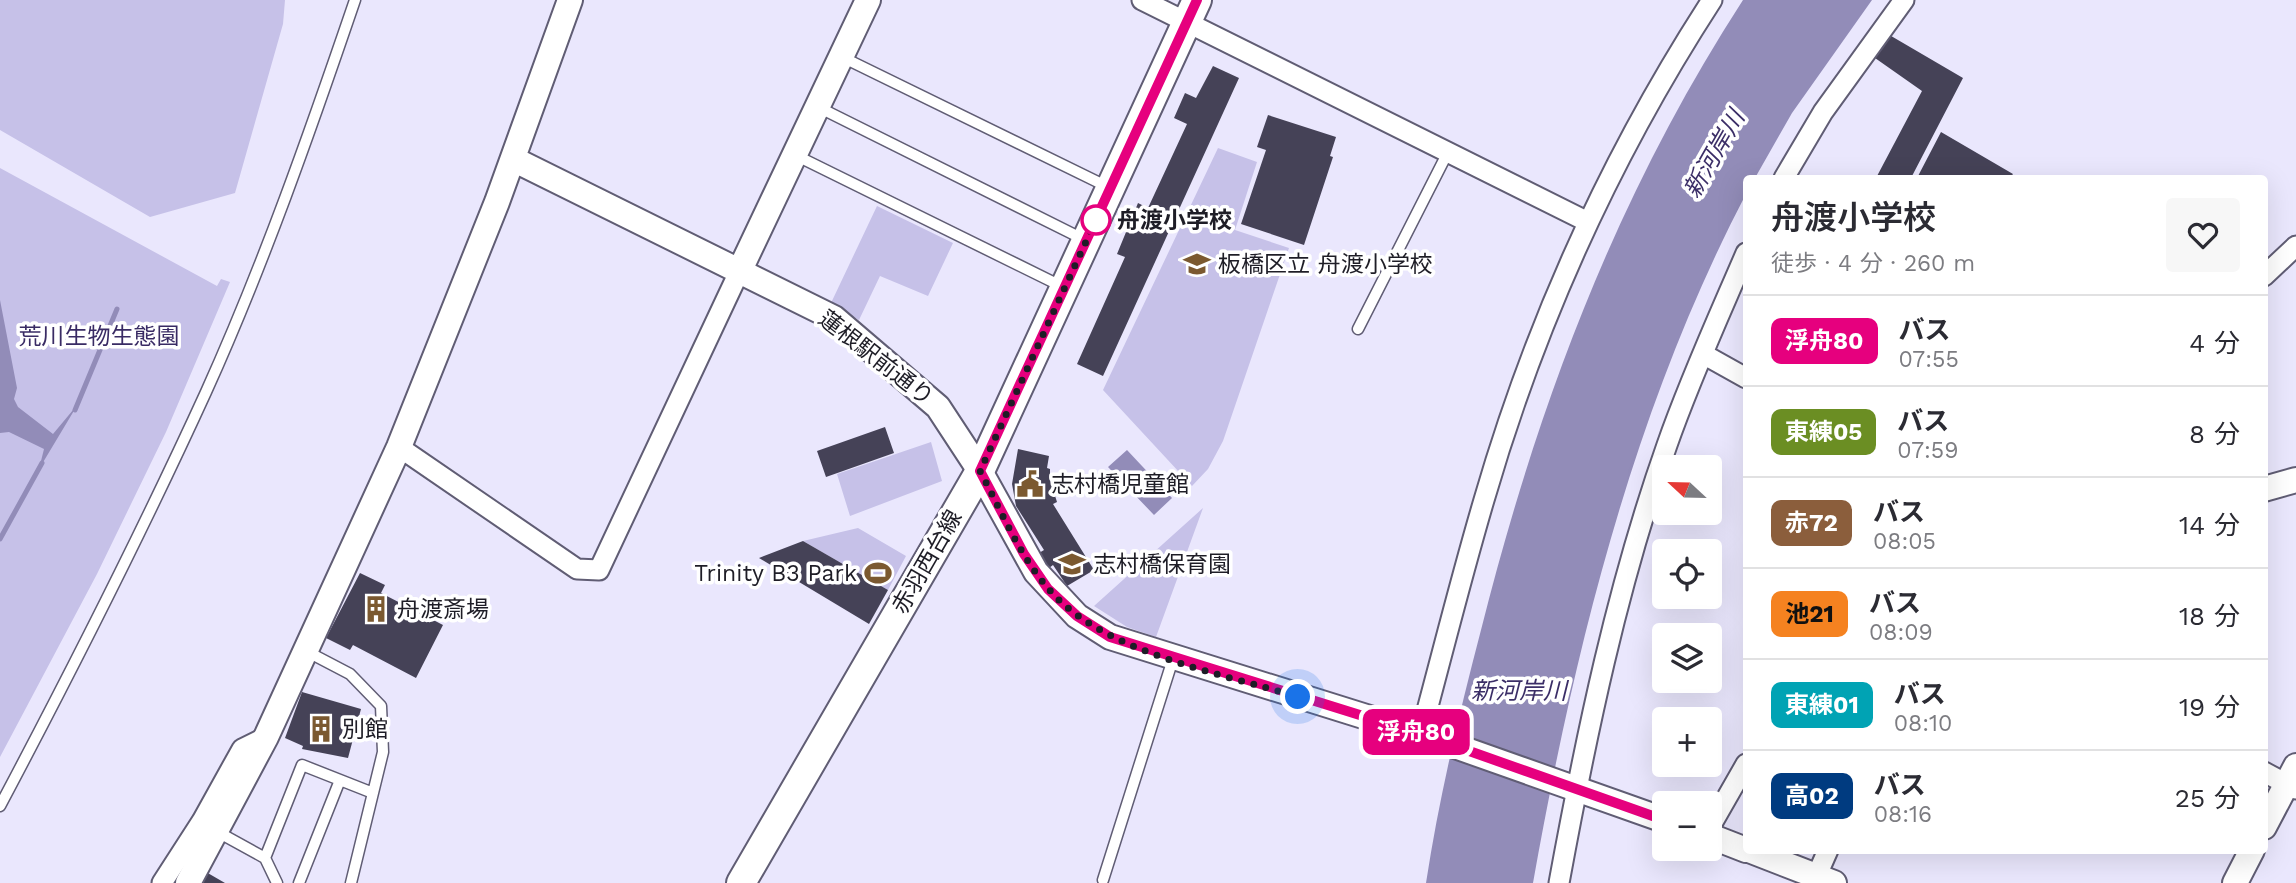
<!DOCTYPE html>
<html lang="ja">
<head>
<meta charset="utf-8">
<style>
  :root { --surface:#fff; --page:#f7f7f7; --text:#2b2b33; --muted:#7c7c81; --line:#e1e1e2 }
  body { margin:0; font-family:"Work Sans","Noto Sans JP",sans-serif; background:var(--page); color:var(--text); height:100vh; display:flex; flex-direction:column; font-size:26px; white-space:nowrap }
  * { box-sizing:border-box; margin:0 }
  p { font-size:23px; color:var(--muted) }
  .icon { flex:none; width:38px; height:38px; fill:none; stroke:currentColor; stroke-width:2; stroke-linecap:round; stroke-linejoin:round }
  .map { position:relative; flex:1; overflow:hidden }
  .drawer { position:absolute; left:1743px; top:175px; width:525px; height:679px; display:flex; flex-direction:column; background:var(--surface); border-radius:7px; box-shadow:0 7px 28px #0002 }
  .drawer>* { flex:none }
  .badge { padding:0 14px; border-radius:10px; font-size:24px; line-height:46px }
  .needle { width:46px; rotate:292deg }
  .tools { position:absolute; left:1652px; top:455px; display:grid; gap:14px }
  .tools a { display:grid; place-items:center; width:70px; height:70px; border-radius:7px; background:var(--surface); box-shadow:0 7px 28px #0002; font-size:35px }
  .you { position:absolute; width:35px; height:35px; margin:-18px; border:5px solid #fff; border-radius:50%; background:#1a73e8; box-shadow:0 0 0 10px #1a73e833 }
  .map>.badge { position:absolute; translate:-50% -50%; box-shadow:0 0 0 4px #fff }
  .round { display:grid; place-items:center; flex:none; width:74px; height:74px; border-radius:7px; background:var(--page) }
  .summary { display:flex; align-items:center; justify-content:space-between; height:119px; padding:0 28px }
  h1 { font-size:33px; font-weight:600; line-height:52px }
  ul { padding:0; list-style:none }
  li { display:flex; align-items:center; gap:21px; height:91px; padding:0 28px; border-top:2px solid var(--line) }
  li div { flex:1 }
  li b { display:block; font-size:26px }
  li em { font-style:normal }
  li .badge { min-width:77px; font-weight:700; text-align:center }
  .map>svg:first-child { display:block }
</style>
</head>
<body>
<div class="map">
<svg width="2296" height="883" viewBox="0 0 2296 883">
  <rect width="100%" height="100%" fill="#eae7fd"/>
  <path fill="#c6c1e8" d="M0,0H285L283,24L235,193L150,217L0,130Z
    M1218,148L1257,162L1235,230L1289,248L1223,441L1208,469L1192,486L1103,390Z
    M0,168L217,286L221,279L230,282L166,432L97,574L0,757Z
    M877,206L953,243L928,296L880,276L859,320L831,303Z
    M931,442L942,481L850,516L837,474Z
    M1203,508L1156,637L1127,627L1094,606Z
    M858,528L906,556L888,590L803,541Z"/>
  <path fill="#928cb8" d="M1743,0H1872L1792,113L1755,178H1746V194C1634,408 1575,647 1533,883H1426C1439,798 1459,714 1481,630C1538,404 1616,196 1743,0Z
    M0,300L17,388L14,399L18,407L53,434L78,404L39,469L44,449L9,432L0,433Z
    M1127,450L1172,498L1154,515L1108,467Z"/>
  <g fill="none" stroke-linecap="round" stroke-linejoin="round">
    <path stroke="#928cb8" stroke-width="5" d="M75,410L117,309
      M0,539L42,463"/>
  </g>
  <path fill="#454257" d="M1886,33L1963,78L1911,178H1876L1922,91L1875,58Z
    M1213,66L1239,78L1103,376L1077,364L1125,257L1117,254L1138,203L1148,208L1187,124L1174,118L1185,93L1196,98Z
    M1268,115L1336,137L1330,156L1333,157L1304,245L1241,224L1266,150L1257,147Z
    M1941,132L2013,174L2010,178H1917Z
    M885,427L894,453L826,477L817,451Z
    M1018,449L1049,456L1047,468L1050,469V480L1057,502L1053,504L1094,570L1067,586L1053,565L1049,568L1039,553L1044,550L1016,506L1012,484Z
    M803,541L888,590L869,624L759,558Z
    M360,573L385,585L381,593L443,625L416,678L353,645L350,650L326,638Z
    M302,692L361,709L348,758L302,749L303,746L285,738Z
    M206,872L225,883H200Z"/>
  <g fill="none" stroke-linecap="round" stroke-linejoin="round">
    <defs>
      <path id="service" d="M842,57L1108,187
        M818,107L1083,239
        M795,155L1061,286
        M1358,329L1447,154
        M306,651L350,674L381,706L383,752L351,883
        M0,806C72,670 142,532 206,392C263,266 310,132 355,0
        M216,831L265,858L277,883
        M265,858L302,765L373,793
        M1103,880L1173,659
        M299,883L340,780"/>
      <path id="minor" d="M1142,0L1588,222
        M1784,178L1823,112L1904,0
        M2264,276L2296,246
        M1703,354L1746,378
        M399,447L577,569L599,570L739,272
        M1424,735L1426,714C1445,643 1463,571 1484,500C1535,324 1612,154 1712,0
        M2264,772L2296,789
        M1710,827L1746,764
        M1817,875L1828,850
        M162,883L202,821L242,749L266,737
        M1559,883C1586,736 1617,586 1667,445C1690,379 1719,316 1746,253"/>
      <path id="tertiary" d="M513,159L834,318L938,407L980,471L1036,572L1077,616L1110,637L1424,735L1664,820
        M739,272L868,0
        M2264,489L2296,480
        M2264,827L2296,766
        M1710,836L1746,850
        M1749,850L1834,883
        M188,883L266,737L399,447L497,202L570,0
        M2235,883L2252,850"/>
      <path id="secondary" d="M741,883L980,471L1197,0"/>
    </defs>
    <use href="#service" stroke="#605d74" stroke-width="13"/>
    <use href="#minor" stroke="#605d74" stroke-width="23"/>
    <use href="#tertiary" stroke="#605d74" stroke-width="28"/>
    <use href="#secondary" stroke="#605d74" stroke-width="32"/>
    <use href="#service" stroke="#fff" stroke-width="10"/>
    <use href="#minor" stroke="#fff" stroke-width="19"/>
    <use href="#tertiary" stroke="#fff" stroke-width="24"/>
    <use href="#secondary" stroke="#fff" stroke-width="28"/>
  </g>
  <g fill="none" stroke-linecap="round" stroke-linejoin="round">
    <defs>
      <path id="line" d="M1197,0L980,471L1024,554L1048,589L1077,616L1110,637L1424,735L1664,820"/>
    </defs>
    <use href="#line" stroke="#fff" stroke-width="16"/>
    <use href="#line" stroke="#e6007e" stroke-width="10"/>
    <path stroke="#1e1d26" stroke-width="7" stroke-dasharray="0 12.6" d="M1096,220L980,471C1001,510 1018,553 1047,587C1101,653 1218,672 1298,697"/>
  </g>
  <defs>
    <symbol id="school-bare" viewBox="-9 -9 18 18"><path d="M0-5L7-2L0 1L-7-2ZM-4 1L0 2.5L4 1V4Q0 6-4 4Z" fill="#7b5930" stroke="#fff" stroke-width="2.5" paint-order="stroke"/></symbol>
    <symbol id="civic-bare" viewBox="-9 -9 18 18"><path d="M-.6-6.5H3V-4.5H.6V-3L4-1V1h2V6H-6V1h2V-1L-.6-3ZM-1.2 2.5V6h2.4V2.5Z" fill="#7b5930" stroke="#fff" stroke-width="2.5" paint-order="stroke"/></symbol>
    <symbol id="stadium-bare" viewBox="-9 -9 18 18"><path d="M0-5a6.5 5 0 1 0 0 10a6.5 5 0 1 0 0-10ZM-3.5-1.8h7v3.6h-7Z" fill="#7b5930" stroke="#fff" stroke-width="2.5" paint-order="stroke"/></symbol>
    <symbol id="building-bare" viewBox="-9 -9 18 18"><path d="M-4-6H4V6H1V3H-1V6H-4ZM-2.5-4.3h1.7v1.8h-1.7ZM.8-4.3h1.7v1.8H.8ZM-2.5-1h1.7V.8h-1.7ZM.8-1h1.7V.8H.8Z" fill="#7b5930" stroke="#fff" stroke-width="2.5" paint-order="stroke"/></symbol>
  </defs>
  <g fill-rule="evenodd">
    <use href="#school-bare" x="1178" y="245" width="38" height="38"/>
    <use href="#civic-bare" x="1011" y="465" width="38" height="38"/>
    <use href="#school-bare" x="1053" y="545" width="38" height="38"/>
    <use href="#stadium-bare" x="859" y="554" width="38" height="38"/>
    <use href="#building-bare" x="357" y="590" width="38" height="38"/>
    <use href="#building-bare" x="302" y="710" width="38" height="38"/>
  </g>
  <circle fill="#fff" stroke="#e6007e" stroke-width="3.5" cx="1096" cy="220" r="14"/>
  <g text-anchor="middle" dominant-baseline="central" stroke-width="7" stroke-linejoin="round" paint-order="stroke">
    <g font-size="23" font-weight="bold" fill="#1e1d26" stroke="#fff" text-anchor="start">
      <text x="1117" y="220">舟渡小学校</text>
    </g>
    <g font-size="23" fill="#1e1d26" stroke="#fff" text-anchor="start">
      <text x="1218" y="264">板橋区立 舟渡小学校</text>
      <text x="1051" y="484">志村橋児童館</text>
      <text x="1093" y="564">志村橋保育園</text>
      <text x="857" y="573" text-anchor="end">Trinity B3 Park</text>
      <text x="397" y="609">舟渡斎場</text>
      <text x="342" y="729">別館</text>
    </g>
    <g font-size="23" fill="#392b64" stroke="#fff">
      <text x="99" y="336">荒川生物生態園</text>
    </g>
    <g font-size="23" fill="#1e1d26" stroke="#fff">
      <text transform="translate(876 358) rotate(38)">蓮根駅前通り</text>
      <text transform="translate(927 562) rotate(-60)">赤羽西台線</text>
    </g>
    <g font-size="24" font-style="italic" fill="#3b2e67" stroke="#fff">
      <text transform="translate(1714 154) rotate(-60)">新河岸川</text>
      <text x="1519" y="691">新河岸川</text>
    </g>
  </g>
</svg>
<div class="tools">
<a><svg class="needle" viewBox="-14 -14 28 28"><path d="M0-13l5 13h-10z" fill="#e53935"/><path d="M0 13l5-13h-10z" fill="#7c7c81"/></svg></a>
<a><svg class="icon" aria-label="locate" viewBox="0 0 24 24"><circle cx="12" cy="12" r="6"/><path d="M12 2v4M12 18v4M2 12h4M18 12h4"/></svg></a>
<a><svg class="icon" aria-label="layers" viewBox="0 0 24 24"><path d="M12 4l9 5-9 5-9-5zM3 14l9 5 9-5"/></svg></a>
<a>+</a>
<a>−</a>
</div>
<div class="you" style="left:1298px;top:697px"></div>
<b class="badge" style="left:1416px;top:732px;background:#e6007e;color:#fff">浮舟80</b>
<section class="drawer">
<div class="summary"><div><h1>舟渡小学校</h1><p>徒歩 · 4 分 · 260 m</p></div><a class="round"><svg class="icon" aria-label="heart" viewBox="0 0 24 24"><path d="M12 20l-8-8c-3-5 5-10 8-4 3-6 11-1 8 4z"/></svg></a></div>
<ul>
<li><span class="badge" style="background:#e6007e;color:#fff">浮舟80</span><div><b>バス</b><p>07:55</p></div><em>4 分</em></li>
<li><span class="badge" style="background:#6b8e23;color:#fff">東練05</span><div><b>バス</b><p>07:59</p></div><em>8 分</em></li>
<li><span class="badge" style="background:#8b5e3c;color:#fff">赤72</span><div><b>バス</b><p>08:05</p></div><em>14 分</em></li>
<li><span class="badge" style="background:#f58220;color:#111">池21</span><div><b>バス</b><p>08:09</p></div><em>18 分</em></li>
<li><span class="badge" style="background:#00a3b4;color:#fff">東練01</span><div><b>バス</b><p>08:10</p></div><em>19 分</em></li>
<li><span class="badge" style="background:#003b80;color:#fff">高02</span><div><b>バス</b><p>08:16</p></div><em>25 分</em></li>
</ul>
</section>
</div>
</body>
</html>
